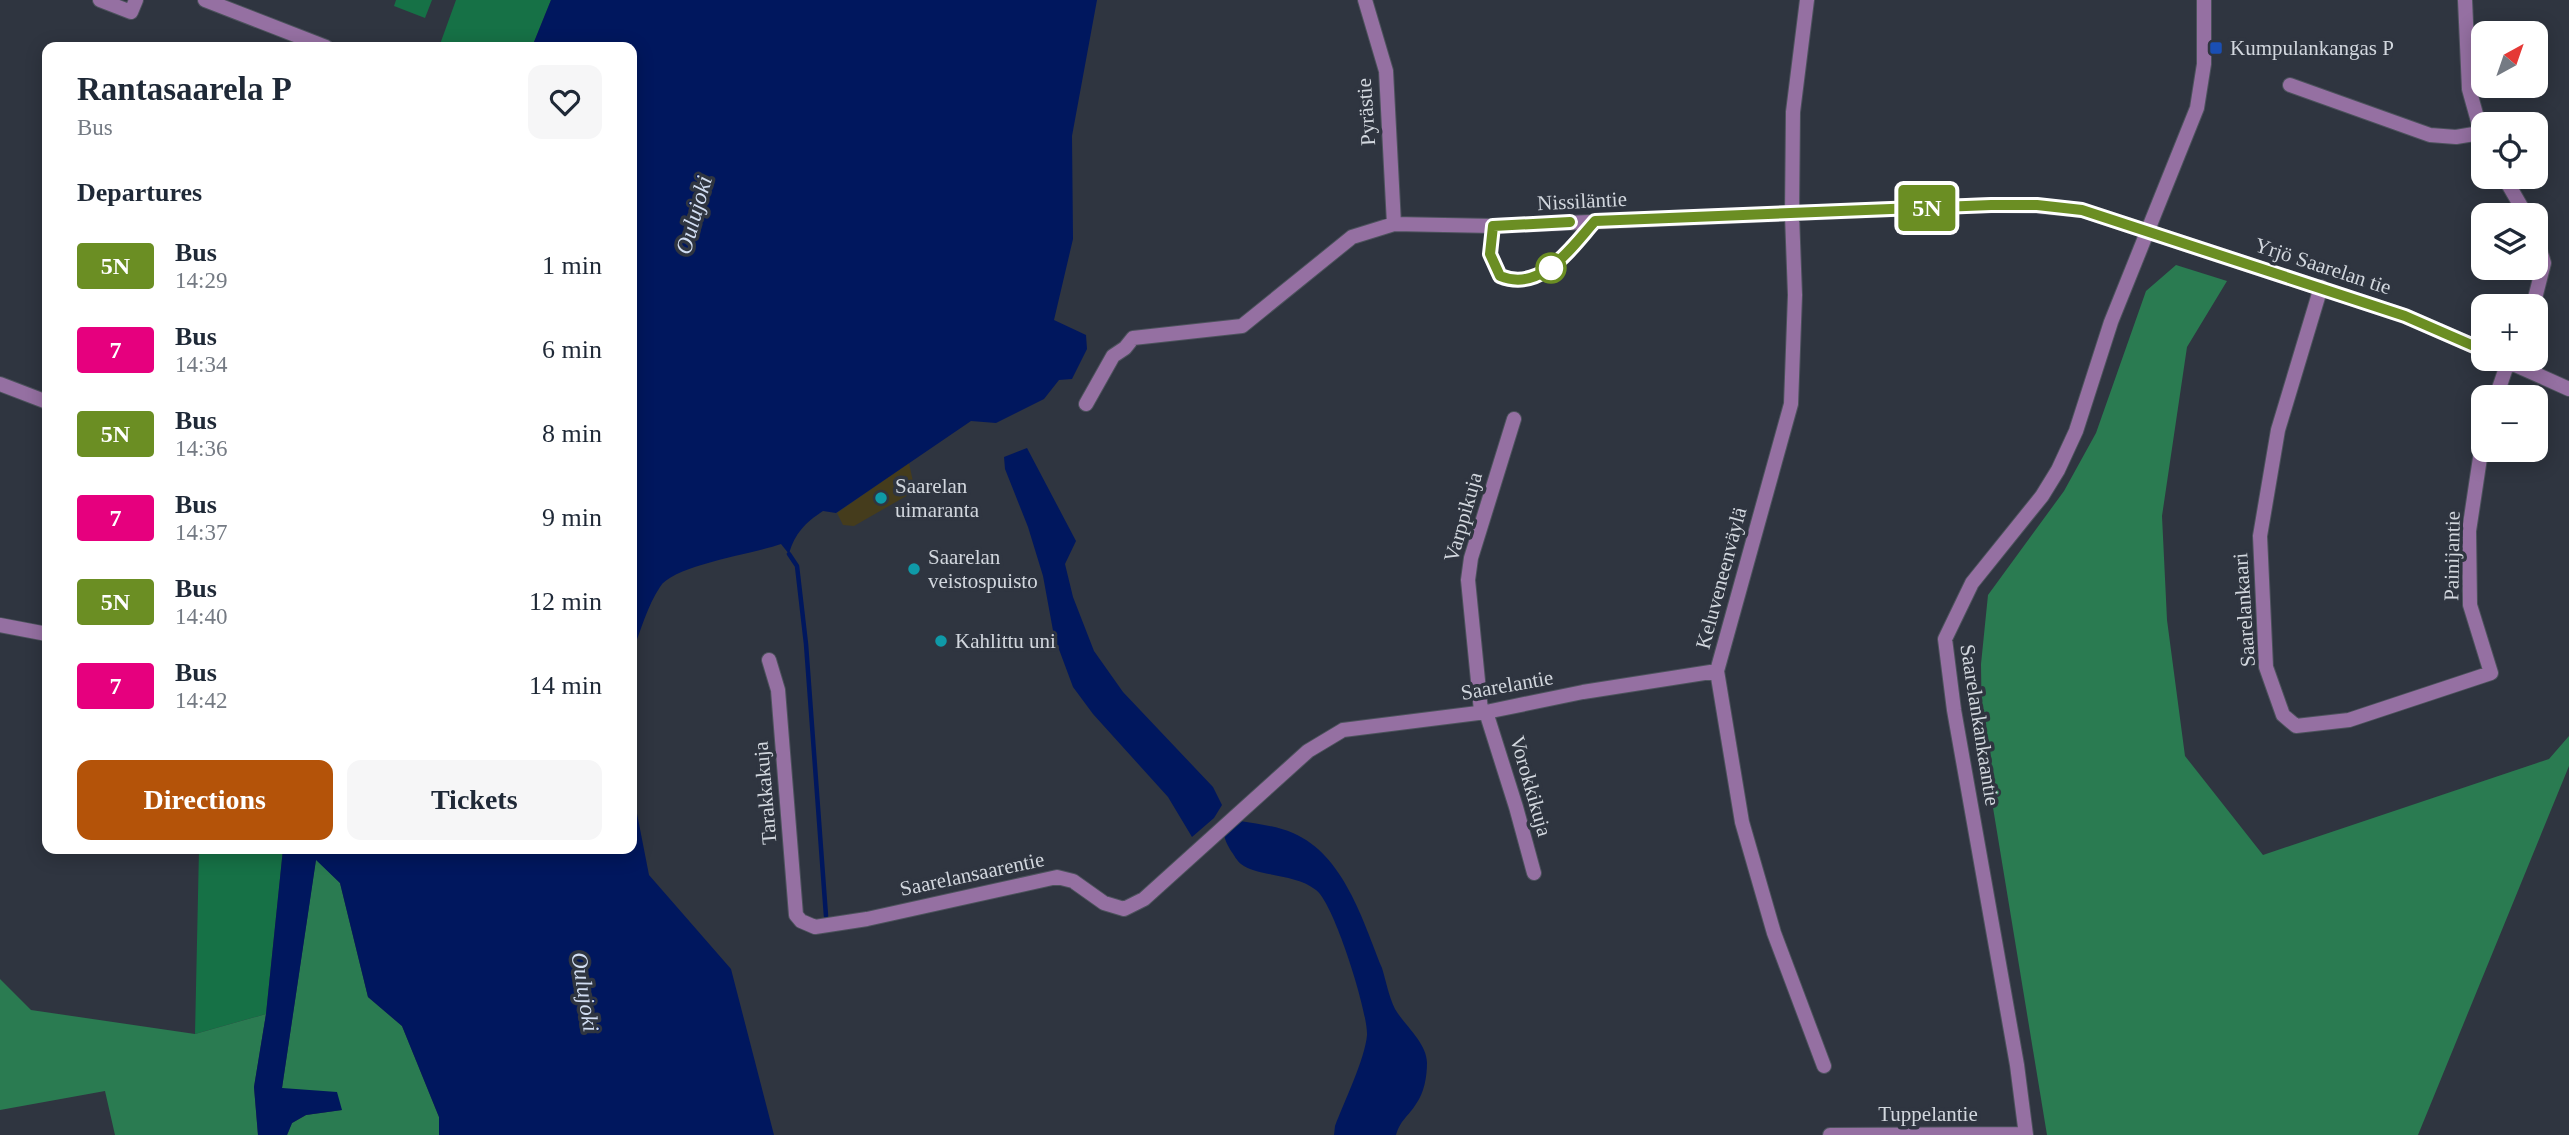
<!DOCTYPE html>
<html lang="en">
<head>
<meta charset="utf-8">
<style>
  :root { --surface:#fff; --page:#f6f6f7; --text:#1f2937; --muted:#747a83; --accent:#b45309 }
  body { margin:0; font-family:Georgia,serif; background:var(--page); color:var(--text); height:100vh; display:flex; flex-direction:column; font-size:26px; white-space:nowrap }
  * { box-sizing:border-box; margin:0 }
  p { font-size:23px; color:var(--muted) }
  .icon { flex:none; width:38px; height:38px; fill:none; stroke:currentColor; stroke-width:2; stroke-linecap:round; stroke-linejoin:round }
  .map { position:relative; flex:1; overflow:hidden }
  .drawer { position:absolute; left:42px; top:42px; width:595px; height:812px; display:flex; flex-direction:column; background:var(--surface); border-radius:14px; box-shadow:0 4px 18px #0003 }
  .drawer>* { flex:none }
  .badge { padding:0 14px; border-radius:5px; font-size:24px; line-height:46px }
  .needle { width:46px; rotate:40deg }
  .tools { position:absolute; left:2471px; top:21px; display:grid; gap:14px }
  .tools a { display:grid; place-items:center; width:77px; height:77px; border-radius:14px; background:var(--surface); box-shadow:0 4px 18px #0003; font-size:35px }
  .map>.badge { position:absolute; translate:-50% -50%; box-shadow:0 0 0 4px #fff }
  h2 { padding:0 35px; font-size:26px; line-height:63px }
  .round { display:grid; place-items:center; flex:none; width:74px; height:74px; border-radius:14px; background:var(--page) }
  .overview { display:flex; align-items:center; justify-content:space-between; height:119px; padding:0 35px }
  h1 { font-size:33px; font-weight:700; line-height:52px }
  .action { display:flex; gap:14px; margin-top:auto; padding:14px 35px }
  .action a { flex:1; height:80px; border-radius:14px; background:var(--accent); color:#fff; font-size:28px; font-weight:700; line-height:80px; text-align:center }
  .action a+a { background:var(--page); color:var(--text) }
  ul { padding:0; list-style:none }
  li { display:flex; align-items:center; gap:21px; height:84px; padding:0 35px }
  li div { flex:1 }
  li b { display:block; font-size:26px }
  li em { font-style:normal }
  li .badge { min-width:77px; font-weight:700; text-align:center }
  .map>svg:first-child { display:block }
</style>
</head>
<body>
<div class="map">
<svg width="2569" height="1135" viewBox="0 0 2569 1135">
  <rect width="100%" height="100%" fill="#2f3540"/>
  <path fill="#167146" d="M396,0H432L425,18L394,6Z
    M456,0H551L532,47H439Z
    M199,849H283L266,1014L195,1034Z"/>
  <path fill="#2a7b51" d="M2176,265L2227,281L2187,347L2162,516L2167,620L2185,756L2263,855L2549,759L2569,736V766L2418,1135H2047L1982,741L1981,664L1988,595L2064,491L2096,433L2146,291Z
    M316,859L340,883L368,997L402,1026L439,1117V1135H287L292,1123L306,1115L342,1110L282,1088Z
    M0,979L31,1010L195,1034L266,1014L254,1087L258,1135H115L105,1091L0,1110Z"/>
  <path fill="#453c1c" d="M909,463L915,491L854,526L843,525L837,513Z"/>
  <path fill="#00175e" d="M551,0H1097L1072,136L1073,239L1054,320L1086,335L1087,349L1072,379L1059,380L1044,399L996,423L971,421L836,513L823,511C805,523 795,533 789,554L781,544C754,554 673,565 660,587C647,606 641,631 632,652V47H532Z
    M1027,448L1076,541L1065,564L1073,597L1094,651L1123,692L1213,787L1222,805L1214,818L1192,837L1168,797L1093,714L1073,687L1054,636L1043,576L1028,527L1005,469L1004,457Z
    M632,788L649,875L731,969L774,1135H439V1117L402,1026L368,997L340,883L316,860L282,1088L337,1092L342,1110L306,1115L292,1123L287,1135H258L254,1087L266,1014L283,849H632Z
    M1240,821C1258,824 1277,826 1293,833C1344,855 1363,921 1382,968C1386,981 1389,997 1395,1009C1405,1026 1427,1043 1427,1063C1427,1077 1424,1093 1416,1104C1408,1117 1401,1119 1396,1135H1334L1335,1126C1344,1102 1365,1059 1367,1035C1368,1012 1334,903 1316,890C1295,873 1257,877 1241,864C1237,861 1234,855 1231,851C1227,844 1224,839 1224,831Z"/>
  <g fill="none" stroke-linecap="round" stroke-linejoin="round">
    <path stroke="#00175e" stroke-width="4.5" d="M789,554L797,566L806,644L826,916"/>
    <defs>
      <path id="minor" d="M100,0L131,12L136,0
        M205,0L326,47
        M1365,0L1386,71L1394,224
        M1807,0L1793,112L1792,215L1795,295L1791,404L1717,671L1742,822L1774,933L1824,1066
        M2465,0L2469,89L2483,139
        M2290,85L2430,135L2456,137L2480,133
        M2504,177L2526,215
        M2321,287L2278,430L2260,536L2266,667L2283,715L2296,726L2349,720L2491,673L2470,605L2469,531L2483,438
        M2533,306L2544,263L2536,237
        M2502,359L2569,389
        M0,384L47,402
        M2496,397L2509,359
        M1086,404L1113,356L1125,348L1133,338L1242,326L1352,237L1394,224L1494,226L1991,205L2037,206L2082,210L2405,316L2483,350
        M0,625L47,634
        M769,660L778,690L796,915L801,921L815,927L867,919L1057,877L1073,881L1104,903L1124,909L1144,899L1308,751L1343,730L1486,712L1583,692L1717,671
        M1481,711L1468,580L1471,558L1514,419
        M1486,712L1516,807L1534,873
        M1830,1135L2026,1134
        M2026,1135L2017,1065L1954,710L1945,639L1972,583L2042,496L2058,470L2076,431L2111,322L2197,108L2204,64V0"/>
    </defs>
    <use href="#minor" stroke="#4c525c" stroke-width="16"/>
    <use href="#minor" stroke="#9570a2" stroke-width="14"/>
  </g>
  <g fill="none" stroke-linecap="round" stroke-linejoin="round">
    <defs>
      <path id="line" d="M1570,222L1493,226L1490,254L1500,276C1541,293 1571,248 1595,221L1991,205H2037L2082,210L2405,316L2483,350"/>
    </defs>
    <use href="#line" stroke="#fff" stroke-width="16"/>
    <use href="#line" stroke="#6b8e23" stroke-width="10"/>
  </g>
  <rect fill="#1a4fb4" stroke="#2f3540" stroke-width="2.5" x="2209" y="41" width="14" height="14" rx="3.5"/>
  <circle fill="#fff" stroke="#6b8e23" stroke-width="3.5" cx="1551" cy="268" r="14"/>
  <g fill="#0f9aa8" stroke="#2f3540" stroke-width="2.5">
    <circle cx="881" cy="498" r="7"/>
    <circle cx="914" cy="569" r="7"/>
    <circle cx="941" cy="641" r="7"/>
  </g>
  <g text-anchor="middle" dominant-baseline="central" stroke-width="7" stroke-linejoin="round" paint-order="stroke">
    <g font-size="21" fill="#d2d7de" stroke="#2f3540" text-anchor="start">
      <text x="2230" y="48">Kumpulankangas P</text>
      <text x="895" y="486">Saarelan<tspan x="895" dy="24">uimaranta</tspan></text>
      <text x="928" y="557">Saarelan<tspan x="928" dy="24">veistospuisto</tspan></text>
      <text x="955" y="641">Kahlittu uni</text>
    </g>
    <g font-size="21" fill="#d2d7de" stroke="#2f3540">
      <text transform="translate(1366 112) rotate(-94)">Pyrästie</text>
      <text transform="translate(1582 201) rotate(-3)">Nissiläntie</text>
      <text transform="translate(2323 266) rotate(18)">Yrjö Saarelan tie</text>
      <text transform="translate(1463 517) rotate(-74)">Varppikuja</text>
      <text transform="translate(2452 556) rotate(-89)">Painijantie</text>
      <text transform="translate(1721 578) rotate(-75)">Keluveneenväylä</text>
      <text transform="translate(2244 610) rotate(-94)">Saarelankaari</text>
      <text transform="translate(1507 685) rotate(-10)">Saarelantie</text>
      <text transform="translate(1980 725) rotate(81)">Saarelankankaantie</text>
      <text transform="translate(1531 786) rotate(74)">Vorokkikuja</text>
      <text transform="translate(765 793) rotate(-95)">Tarakkakuja</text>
      <text transform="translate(972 874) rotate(-12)">Saarelansaarentie</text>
      <text x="1928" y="1114">Tuppelantie</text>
    </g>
    <g font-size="23" font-style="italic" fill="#d1ddf2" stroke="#2f3540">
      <text transform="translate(694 215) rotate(-74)">Oulujoki</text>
      <text transform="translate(585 992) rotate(81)">Oulujoki</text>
    </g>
  </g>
</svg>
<div class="tools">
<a><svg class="needle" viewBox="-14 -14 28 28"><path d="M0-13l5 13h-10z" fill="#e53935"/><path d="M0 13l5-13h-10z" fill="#747a83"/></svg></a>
<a><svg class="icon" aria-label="locate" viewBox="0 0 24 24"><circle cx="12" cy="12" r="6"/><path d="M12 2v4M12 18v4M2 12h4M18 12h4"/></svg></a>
<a><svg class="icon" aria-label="layers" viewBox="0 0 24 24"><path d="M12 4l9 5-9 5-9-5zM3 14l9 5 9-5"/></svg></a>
<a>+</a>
<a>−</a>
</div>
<b class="badge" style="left:1927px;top:208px;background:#6b8e23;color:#fff">5N</b>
<section class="drawer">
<div class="overview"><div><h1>Rantasaarela P</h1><p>Bus</p></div><a class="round"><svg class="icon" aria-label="heart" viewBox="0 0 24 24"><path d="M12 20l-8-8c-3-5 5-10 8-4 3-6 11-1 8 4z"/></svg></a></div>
<h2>Departures</h2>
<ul>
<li><span class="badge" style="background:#6b8e23;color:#fff">5N</span><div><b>Bus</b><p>14:29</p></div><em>1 min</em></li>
<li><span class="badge" style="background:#e6007e;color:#fff">7</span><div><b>Bus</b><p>14:34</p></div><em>6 min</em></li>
<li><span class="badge" style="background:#6b8e23;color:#fff">5N</span><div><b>Bus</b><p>14:36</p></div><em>8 min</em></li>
<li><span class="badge" style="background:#e6007e;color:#fff">7</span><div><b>Bus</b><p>14:37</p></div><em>9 min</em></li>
<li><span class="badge" style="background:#6b8e23;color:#fff">5N</span><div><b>Bus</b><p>14:40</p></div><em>12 min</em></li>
<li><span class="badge" style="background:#e6007e;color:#fff">7</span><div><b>Bus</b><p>14:42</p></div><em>14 min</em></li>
</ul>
<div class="action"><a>Directions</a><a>Tickets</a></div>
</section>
</div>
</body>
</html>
